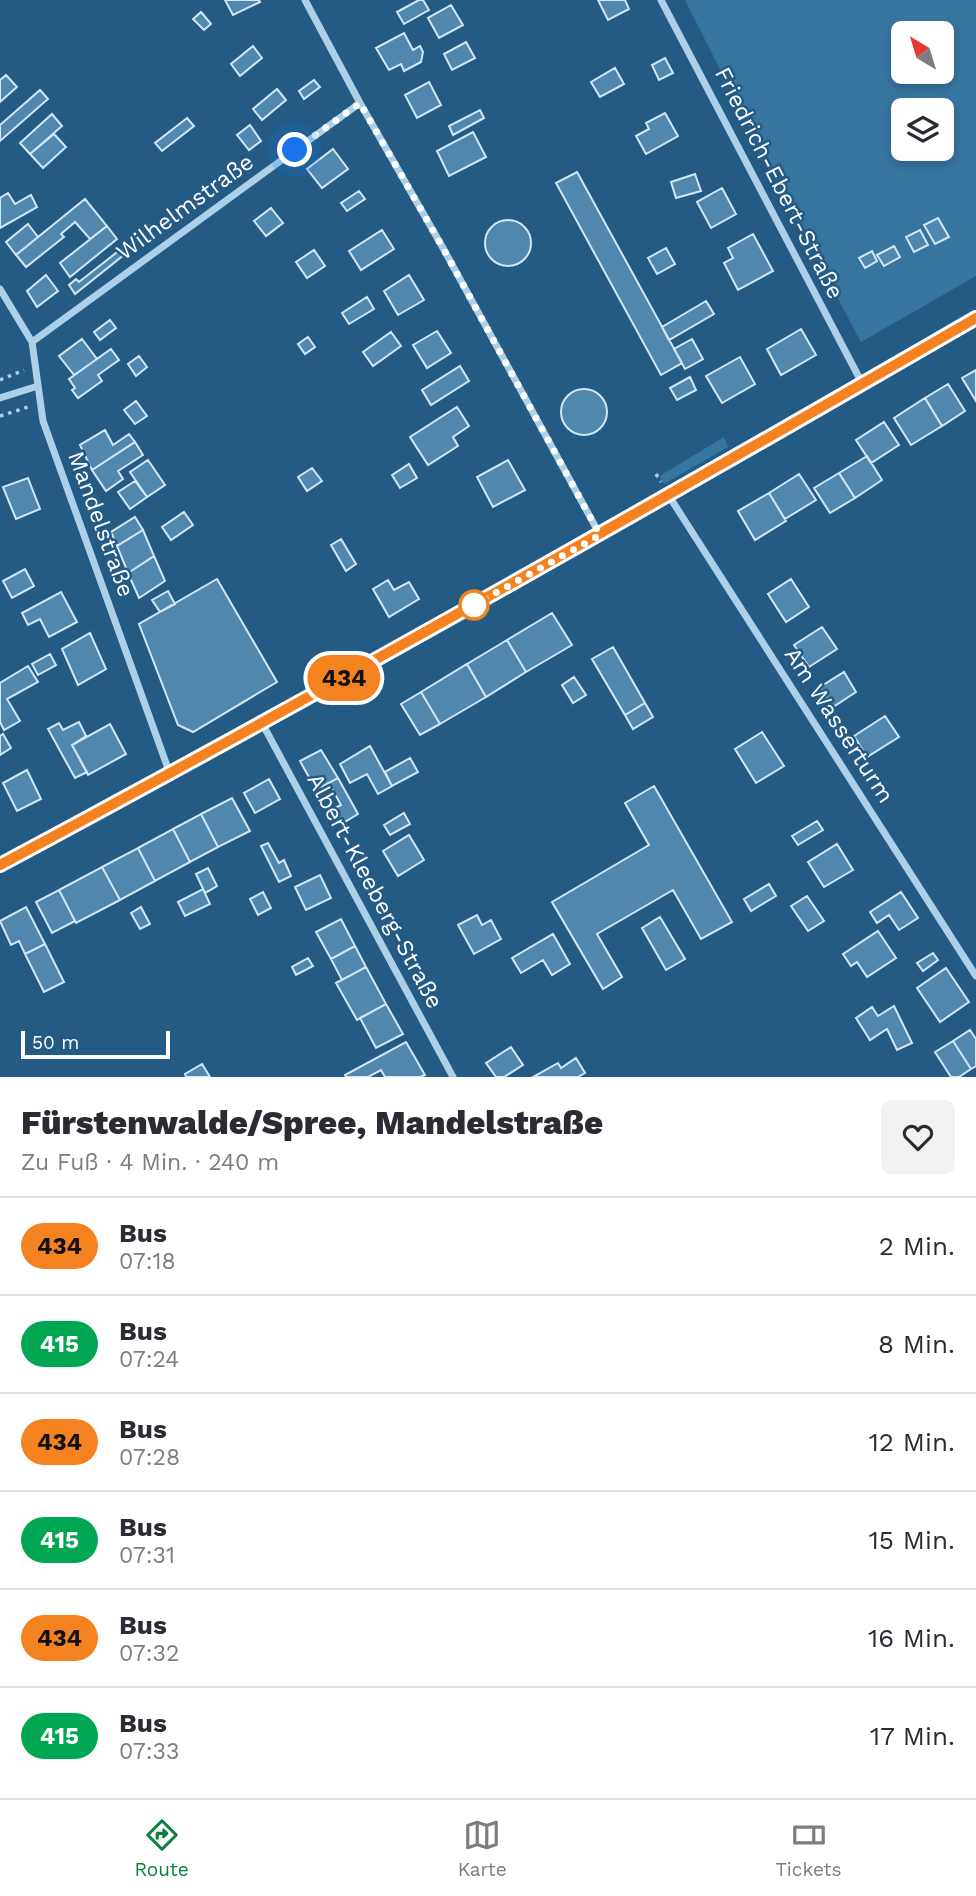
<!DOCTYPE html>
<html lang="de">
<head>
<meta charset="utf-8">
<style>
  :root { --surface:#fff; --page:#f2f2f3; --text:#2b2b33; --muted:#7c7c81; --line:#e1e1e2; --accent:#0b8043 }
  body { margin:0; font-family:"Work Sans",sans-serif; background:var(--page); color:var(--text); height:100vh; display:flex; flex-direction:column; font-size:26px; white-space:nowrap }
  * { box-sizing:border-box; margin:0 }
  p { font-size:23px; color:var(--muted) }
  .icon { flex:none; width:38px; height:38px; fill:none; stroke:currentColor; stroke-width:2; stroke-linecap:round; stroke-linejoin:round }
  .map { position:relative; height:1077px; overflow:hidden }
  .sheet { display:flex; flex-direction:column; background:var(--surface); flex:1 }
  .sheet>* { flex:none }
  .badge { padding:0 14px; border-radius:23px; font-size:24px; line-height:46px }
  .needle { width:46px; rotate:322deg }
  .fabs { position:absolute; left:891px; top:21px; display:grid; gap:14px }
  .fabs a { display:grid; place-items:center; width:63px; height:63px; border-radius:10px; background:var(--surface); box-shadow:0 4px 10px #0003; font-size:35px }
  .scale { position:absolute; left:21px; bottom:18px; width:149px; box-sizing:border-box; padding-left:7px; border:4px solid #fff; border-top:0; font-size:19px; line-height:24px; white-space:nowrap; color:#fff; -webkit-text-stroke:5px #235b84; paint-order:stroke }
  .you { position:absolute; width:35px; height:35px; margin:-18px; border:5px solid #fff; border-radius:50%; background:#1a73e8; box-shadow:0 0 0 10px #1a73e833 }
  .map>.badge { position:absolute; translate:-50% -50%; box-shadow:0 0 0 4px #fff }
  .round { display:grid; place-items:center; flex:none; width:74px; height:74px; border-radius:10px; background:var(--page) }
  .head { display:flex; align-items:center; justify-content:space-between; height:119px; padding:0 21px }
  h1 { font-size:33px; font-weight:800; line-height:52px }
  ul { padding:0; list-style:none }
  li { display:flex; align-items:center; gap:21px; height:98px; padding:0 21px; border-top:2px solid var(--line) }
  li div { flex:1 }
  li b { display:block; font-size:26px }
  li em { font-style:normal }
  li .badge { min-width:77px; font-weight:700; text-align:center }
  .tab-bar { display:flex; justify-content:space-around; align-items:center; height:98px; border-top:2px solid var(--line); background:var(--surface); font-size:19px; color:var(--muted) }
  .tab-bar a { display:grid; justify-items:center; gap:4px }
  .tab-bar .selected { color:var(--accent) }
  .map>svg:first-child { display:block }
</style>
</head>
<body>
<div class="map">
<svg width="976" height="1077" viewBox="0 0 976 1077">
  <rect width="100%" height="100%" fill="#235b84"/>
  <path fill="#3775a1" fill-rule="evenodd" d="M685,0H976V276L861,342L790,208ZM903,33H942V72H903ZM903,110H942V149H903Z
    M724,437L728,447L664,484L660,477L663,474Z"/>
  <path fill="#5087ae" stroke="#d0e7f6" stroke-width="2" d="M225,0H259L260,2L233,15Z
    M419,0H423L429,10L404,24L397,12Z
    M598,0H625L629,9L608,20Z
    M451,5L463,25L439,38L428,18Z
    M201,12L211,24L204,30L193,19Z
    M404,33L413,50L420,46L423,52L421,62L404,71L401,64L389,70L376,48Z
    M466,42L475,58L452,70L444,54Z
    M253,46L262,58L240,76L231,64Z
    M665,58L673,73L659,80L652,65Z
    M615,68L624,84L600,97L591,82Z
    M6,75L17,87L0,102V80Z
    M314,80L320,87L304,99L299,91Z
    M429,82L441,105L417,118L405,95Z
    M277,89L286,100L262,120L253,109Z
    M40,90L48,99L0,141V125Z
    M480,110L484,118L453,135L449,126Z
    M665,113L678,136L646,154L636,136L649,129L646,123Z
    M52,114L62,126L30,154L20,143Z
    M187,118L194,126L162,151L155,143Z
    M250,125L261,141L249,150L237,135Z
    M473,132L486,157L449,176L437,151Z
    M54,134L66,147L43,168L30,154Z
    M333,149L348,169L322,188L307,169Z
    M577,172L682,363L661,375L556,183Z
    M695,174L701,191L676,198L671,182Z
    M722,188L736,214L711,228L697,202Z
    M359,191L365,199L347,211L341,203Z
    M8,193L15,204L31,195L37,207L0,228V198Z
    M85,199L107,226L90,239L75,222L61,234L64,237L26,267L16,255Z
    M271,208L283,223L266,236L254,221Z
    M938,218L949,237L935,244L924,225Z
    M485 243a23 23 0 1 1 46 0a23 23 0 1 1-46 0Z
    M28,224L38,237L16,255L6,242Z
    M107,226L117,239L70,277L60,263Z
    M382,230L394,249L361,270L349,251Z
    M920,230L928,245L914,252L906,237Z
    M753,234L773,271L738,290L724,263L733,258L728,248Z
    M894,246L900,257L884,266L877,255Z
    M666,248L675,264L657,274L648,258Z
    M121,249L125,254L75,294L69,285L76,279L79,282Z
    M314,250L325,266L307,278L296,262Z
    M872,251L877,261L865,268L859,258Z
    M46,275L58,291L37,307L27,291Z
    M409,275L424,300L398,315L384,291Z
    M367,297L374,309L349,324L342,313Z
    M706,301L714,314L669,340L662,327Z
    M110,320L116,328L100,340L94,332Z
    M801,329L816,355L781,375L767,349Z
    M437,331L451,353L427,368L413,345Z
    M391,332L401,346L373,366L363,352Z
    M308,337L315,347L305,354L298,344Z
    M82,339L97,359L74,375L59,356Z
    M692,339L703,359L685,369L674,349Z
    M111,349L119,360L98,375L102,381L78,398L72,390L75,388L69,379Z
    M139,356L147,367L136,376L128,364Z
    M740,357L755,384L722,403L706,376Z
    M460,366L469,381L431,405L422,390Z
    M976,370V401L962,378Z
    M690,377L696,390L677,400L670,388Z
    M948,384L965,411L942,426L925,398Z
    M561 412a23 23 0 1 1 46 0a23 23 0 1 1-46 0Z
    M925,398L942,426L911,445L894,418Z
    M136,401L147,416L135,424L124,410Z
    M457,407L469,426L453,437L458,446L428,465L410,437Z
    M884,422L899,445L871,463L856,440Z
    M105,430L113,445L129,434L135,442L92,470L80,445Z
    M135,442L143,455L118,471L123,479L106,491L92,470Z
    M867,456L882,480L855,498L839,473Z
    M148,460L165,485L147,497L130,472Z
    M508,460L525,490L493,507L477,477Z
    M409,464L417,478L400,488L392,475Z
    M312,468L322,481L307,491L298,477Z
    M839,473L855,498L830,513L814,488Z
    M799,474L816,500L785,519L769,493Z
    M28,478L40,509L16,519L3,487Z
    M135,481L147,497L130,509L118,492Z
    M769,493L786,521L755,540L738,511Z
    M184,512L193,525L171,540L162,527Z
    M135,517L143,530L117,546L111,532Z
    M143,530L154,556L128,573L117,546Z
    M341,539L356,564L346,571L331,545Z
    M154,556L165,581L139,598L128,573Z
    M25,569L34,586L12,598L3,581Z
    M217,579L277,682L193,732L178,725L139,624Z
    M791,579L809,607L786,622L768,594Z
    M388,580L394,590L409,582L419,599L389,617L373,589Z
    M168,591L175,604L160,612L152,600Z
    M61,592L77,622L49,637L40,619L28,625L22,613Z
    M552,613L572,645L526,672L507,640Z
    M822,627L837,649L809,667L794,645Z
    M90,633L106,669L78,685L62,649Z
    M507,640L526,672L486,697L467,664Z
    M613,647L645,703L625,715L592,659Z
    M50,654L56,665L38,675L32,664Z
    M467,664L486,697L440,724L421,692Z
    M28,666L38,682L7,699L20,721L4,730L0,722V683Z
    M844,672L856,692L833,707L820,687Z
    M574,677L586,695L573,703L562,685Z
    M421,692L440,724L420,735L401,704Z
    M645,703L653,717L633,729L625,715Z
    M885,716L899,737L867,757L854,736Z
    M79,722L86,736L72,745L87,772L75,778L48,729L59,723L63,730Z
    M110,724L126,754L88,775L72,745Z
    M762,732L784,766L756,783L735,749Z
    M3,734L11,748L0,755V736Z
    M370,746L392,786L378,794L367,774L350,783L340,764Z
    M321,750L338,778L316,790L300,761Z
    M410,758L418,772L392,786L385,772Z
    M27,770L41,799L17,811L3,783Z
    M338,778L358,814L343,823L335,808L341,805L329,783Z
    M269,779L280,799L255,813L244,793Z
    M654,786L732,922L701,939L673,890L597,934L622,977L603,989L552,902L649,845L625,803Z
    M232,798L250,831L218,847L201,814Z
    M404,813L410,824L390,835L384,825Z
    M201,814L218,847L190,862L173,829Z
    M817,821L823,830L798,845L792,836Z
    M173,829L190,862L155,881L138,848Z
    M409,835L424,860L398,876L383,851Z
    M268,843L279,863L284,860L291,876L279,882L261,846Z
    M837,844L853,870L824,887L808,862Z
    M138,848L155,881L120,900L102,867Z
    M102,867L120,900L76,923L59,890Z
    M208,868L217,886L205,893L196,874Z
    M320,875L331,898L306,910L295,887Z
    M769,884L776,896L751,911L744,899Z
    M203,889L210,904L185,916L178,902Z
    M59,890L75,921L52,933L36,902Z
    M263,892L271,908L258,915L250,899Z
    M901,892L918,918L899,930L889,915L877,923L870,912Z
    M807,896L824,921L808,931L791,906Z
    M26,907L45,944L25,954L19,941L11,945L0,921Z
    M141,907L150,924L140,929L131,913Z
    M477,915L482,925L491,920L501,939L474,954L458,925Z
    M660,917L685,959L666,970L642,928Z
    M341,919L355,946L331,959L316,932Z
    M878,931L896,958L867,977L857,962L851,966L843,954Z
    M553,934L570,964L552,975L543,960L521,973L512,958Z
    M45,944L64,982L44,992L25,954Z
    M355,946L366,967L342,980L331,959Z
    M933,953L938,960L923,971L917,963Z
    M308,958L313,966L296,975L292,967Z
    M366,967L386,1004L357,1020L336,983Z
    M946,968L969,1002L940,1022L917,988Z
    M386,1004L403,1034L376,1048L360,1018Z
    M894,1006L912,1043L897,1050L887,1029L870,1040L856,1018L872,1007L878,1016Z
    M970,1030L976,1039V1066L971,1069L953,1041Z
    M953,1041L971,1069L959,1077H951L935,1052Z
    M406,1042L425,1075L420,1077H385L381,1070L368,1077H346L345,1075Z
    M511,1047L523,1065L504,1077H496L486,1063Z
    M576,1058L585,1073L578,1077H533L558,1063L561,1068Z
    M202,1064L210,1077H186L185,1074Z"/>
  <g fill="none" stroke-linecap="round" stroke-linejoin="round">
    <path stroke="#acd0e8" stroke-width="3.5" stroke-dasharray="3.5 5" stroke-linecap="butt" d="M0,380L24,370
      M0,416L28,407
      M656,474L661,482"/>
    <path stroke="#acd0e8" stroke-width="7" d="M305,0L360,103L443,248L600,535
      M661,0L862,383
      M0,289L32,342L43,421L170,774
      M32,342L360,103
      M0,398L38,386
      M669,496L976,976
      M262,723L453,1077"/>
    <path stroke="#acd0e8" stroke-width="12" d="M0,865L170,774L600,535L976,317"/>
  </g>
  <g fill="none" stroke-linecap="round" stroke-linejoin="round">
    <defs>
      <path id="line" d="M0,865C329,689 653,505 976,318"/>
    </defs>
    <use href="#line" stroke="#fff" stroke-width="16"/>
    <use href="#line" stroke="#f58220" stroke-width="10"/>
    <path stroke="#fff" stroke-width="7" stroke-dasharray="0 12.6" d="M295,150L360,103L443,248L600,535L474,605"/>
  </g>
  <circle fill="#fff" stroke="#f58220" stroke-width="3.5" cx="474" cy="605" r="14"/>
  <g text-anchor="middle" dominant-baseline="central" stroke-width="5" stroke-linejoin="round" paint-order="stroke">
    <g font-size="23" fill="#fff" stroke="#235b84">
      <text transform="translate(779 183) rotate(63)">Friedrich-Ebert-Straße</text>
      <text transform="translate(185 207) rotate(-36)">Wilhelmstraße</text>
      <text transform="translate(101 524) rotate(70)">Mandelstraße</text>
      <text transform="translate(839 725) rotate(57)">Am Wasserturm</text>
      <text transform="translate(375 891) rotate(62)">Albert-Kleeberg-Straße</text>
    </g>
  </g>
</svg>
<div class="fabs">
<a><svg class="needle" viewBox="-14 -14 28 28"><path d="M0-13l5 13h-10z" fill="#e53935"/><path d="M0 13l5-13h-10z" fill="#7c7c81"/></svg></a>
<a><svg class="icon" aria-label="layers" viewBox="0 0 24 24"><path d="M12 4l9 5-9 5-9-5zM3 14l9 5 9-5"/></svg></a>
</div>
<div class="scale">50 m</div>
<div class="you" style="left:295px;top:150px"></div>
<b class="badge" style="left:344px;top:678px;background:#f58220;color:#111">434</b>
</div>
<section class="sheet">
<div class="head"><div><h1>Fürstenwalde/Spree, Mandelstraße</h1><p>Zu Fuß · 4 Min. · 240 m</p></div><a class="round"><svg class="icon" aria-label="heart" viewBox="0 0 24 24"><path d="M12 20l-8-8c-3-5 5-10 8-4 3-6 11-1 8 4z"/></svg></a></div>
<ul>
<li><span class="badge" style="background:#f58220;color:#111">434</span><div><b>Bus</b><p>07:18</p></div><em>2 Min.</em></li>
<li><span class="badge" style="background:#00a651;color:#fff">415</span><div><b>Bus</b><p>07:24</p></div><em>8 Min.</em></li>
<li><span class="badge" style="background:#f58220;color:#111">434</span><div><b>Bus</b><p>07:28</p></div><em>12 Min.</em></li>
<li><span class="badge" style="background:#00a651;color:#fff">415</span><div><b>Bus</b><p>07:31</p></div><em>15 Min.</em></li>
<li><span class="badge" style="background:#f58220;color:#111">434</span><div><b>Bus</b><p>07:32</p></div><em>16 Min.</em></li>
<li><span class="badge" style="background:#00a651;color:#fff">415</span><div><b>Bus</b><p>07:33</p></div><em>17 Min.</em></li>
</ul>
</section>
<nav class="tab-bar">
<a class="selected"><svg class="icon" aria-label="directions" viewBox="0 0 24 24"><path d="M12 3l9 9-9 9-9-9zM9 14v-3h6M13 9l2 2-2 2"/></svg>Route</a>
<a><svg class="icon" aria-label="map" viewBox="0 0 24 24"><path d="M3 6l6-2 6 2 6-2v14l-6 2-6-2-6 2zM9 4v14M15 6v14"/></svg>Karte</a>
<a><svg class="icon" aria-label="tickets" viewBox="0 0 24 24"><path d="M3 7h18v10H3zM15 7v10"/></svg>Tickets</a>
</nav>
</body>
</html>
